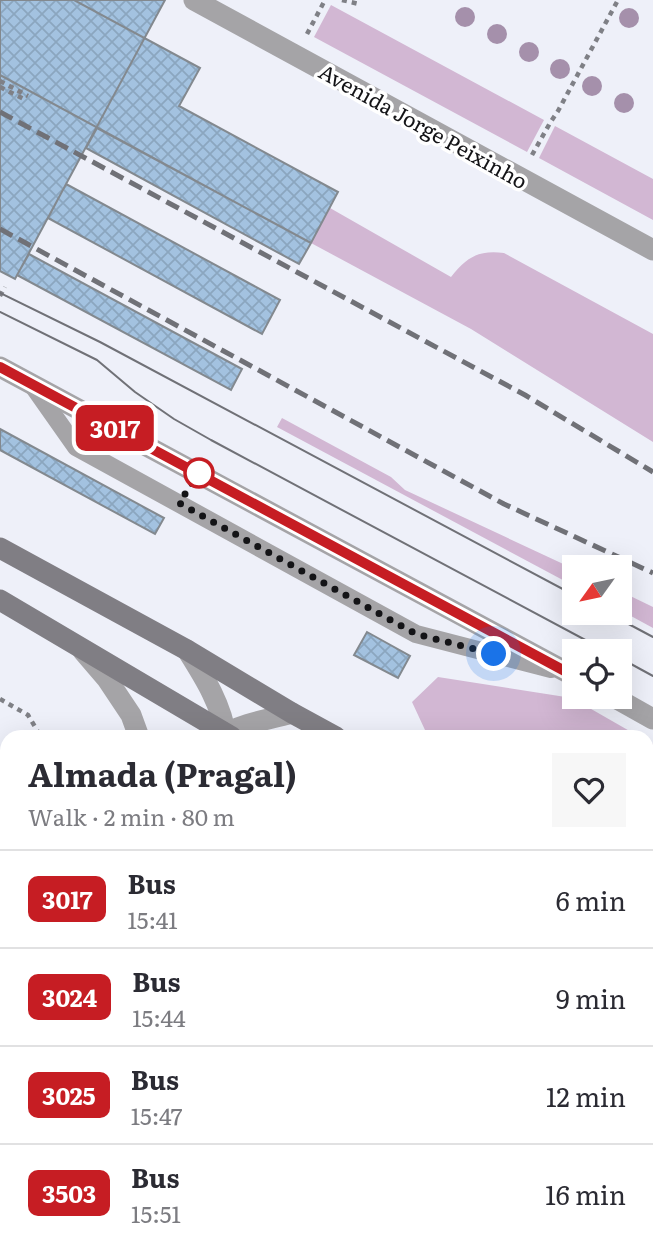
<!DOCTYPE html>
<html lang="en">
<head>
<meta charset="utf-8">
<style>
  :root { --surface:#fff; --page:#f7f7f7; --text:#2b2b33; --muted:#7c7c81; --line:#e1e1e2 }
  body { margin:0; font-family:Literata,serif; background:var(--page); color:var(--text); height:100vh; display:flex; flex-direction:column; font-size:26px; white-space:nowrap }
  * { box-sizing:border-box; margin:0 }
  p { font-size:23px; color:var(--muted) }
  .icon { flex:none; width:38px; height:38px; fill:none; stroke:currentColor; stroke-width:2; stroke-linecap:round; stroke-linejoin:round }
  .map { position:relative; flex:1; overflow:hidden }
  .side { position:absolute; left:0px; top:730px; width:654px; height:527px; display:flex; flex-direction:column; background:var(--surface); border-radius:21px 21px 0 0; box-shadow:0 7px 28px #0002 }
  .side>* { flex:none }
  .badge { padding:0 14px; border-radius:10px; font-size:24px; line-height:46px }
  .needle { width:46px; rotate:237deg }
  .buttons { position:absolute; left:562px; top:555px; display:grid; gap:14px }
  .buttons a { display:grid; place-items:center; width:70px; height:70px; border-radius:0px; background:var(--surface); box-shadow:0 7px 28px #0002; font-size:35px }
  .you { position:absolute; width:35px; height:35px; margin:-18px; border:5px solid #fff; border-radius:50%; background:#1a73e8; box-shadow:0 0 0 10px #1a73e833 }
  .map>.badge { position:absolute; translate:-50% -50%; box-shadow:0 0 0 4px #fff }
  .round { display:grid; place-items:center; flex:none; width:74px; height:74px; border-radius:0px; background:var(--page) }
  .head { display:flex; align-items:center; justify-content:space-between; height:119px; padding:0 28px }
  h1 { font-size:33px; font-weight:700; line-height:52px }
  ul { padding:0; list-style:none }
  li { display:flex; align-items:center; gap:21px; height:98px; padding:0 28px; border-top:2px solid var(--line) }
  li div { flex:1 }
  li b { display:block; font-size:26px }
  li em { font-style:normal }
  li .badge { min-width:77px; font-weight:700; text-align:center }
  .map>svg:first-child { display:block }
</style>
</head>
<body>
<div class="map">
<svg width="653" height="1256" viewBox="0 0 653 1256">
  <defs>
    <pattern id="building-cross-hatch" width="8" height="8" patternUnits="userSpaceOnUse" patternTransform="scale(1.75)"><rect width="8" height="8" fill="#a3c2e0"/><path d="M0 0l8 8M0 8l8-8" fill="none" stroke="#8ba6bf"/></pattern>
  </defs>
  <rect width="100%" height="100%" fill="#eef0f9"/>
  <path fill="#d2b7d3" d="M331,5L544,120L527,152L314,37Z
    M555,126L653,179V220L539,158Z
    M330,208L451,277C467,257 478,250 504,253L653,334V442L471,329L311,243Z
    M282,418L391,477L405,490L574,569V586L277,427Z
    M620,591L653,607V628L620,610Z
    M438,677L572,698L640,737H421L425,730L412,702Z
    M648,741L653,744V880L648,877Z"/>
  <path fill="url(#building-cross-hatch)" stroke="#83898f" stroke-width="2" d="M0,0H165L15,279L0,271Z
    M0,0H74L200,68L179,106L338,192L311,243L0,75Z
    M97,128L311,243L299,264L86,148Z
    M66,184L280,300L262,334L48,218Z
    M29,254L242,369L231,390L17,275Z
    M0,429L164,518L155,534L0,450Z
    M367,632L410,656L398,678L354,655Z
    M648,1108L653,1111V1187L648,1185Z
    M292,1250H351L364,1256H289Z
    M370,1250H417L414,1256H367Z
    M582,1250H604L601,1256H588L589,1253Z"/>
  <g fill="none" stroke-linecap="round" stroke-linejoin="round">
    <path stroke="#7f8086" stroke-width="4.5" stroke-dasharray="5 5" stroke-linecap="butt" d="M342,0L359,4
      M307,34L325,0
      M0,81L28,96
      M0,87L26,100
      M532,155L550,123L558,111L618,0
      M0,296L5,287
      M0,699L28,715L41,737
      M0,876L7,879
      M488,1250L506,1256
      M275,1256L278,1250
      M536,1256L539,1250"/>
    <path stroke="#a5a4a7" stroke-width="18" d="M33,386L76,447L416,634L551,669
      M648,1050L653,1053"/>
    <path stroke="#a5a4a7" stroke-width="21" d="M194,0L653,250
      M0,367L574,676
      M612,696L653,719
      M648,1216L653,1219
      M223,1256L226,1250"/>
    <path stroke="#a5a4a7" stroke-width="21" d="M187,650C204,677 222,705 226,737
      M83,651L107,679L131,715L139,737
      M220,737C240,724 269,719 292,713
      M0,1015L7,1008"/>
    <path stroke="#807e84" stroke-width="21" d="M0,548L187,650L292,713L336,737
      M0,600L232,737
      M648,912L653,916
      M648,952L653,954"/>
    <path stroke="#707177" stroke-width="2" d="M0,293L100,342L574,595
      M0,312L97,360L135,392L174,419L211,440L606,651
      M606,612L653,637
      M620,658L653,676"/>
    <path stroke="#707177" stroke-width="5" stroke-dasharray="14 7" stroke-linecap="butt" d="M0,112L525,395L653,472
      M0,229L504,504L653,573"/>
  </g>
  <g fill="#a590ab">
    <circle cx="465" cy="17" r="10"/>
    <circle cx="629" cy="18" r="10"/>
    <circle cx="497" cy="34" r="10"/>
    <circle cx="529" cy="52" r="10"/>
    <circle cx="560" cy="69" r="10"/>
    <circle cx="592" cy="86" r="10"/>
    <circle cx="624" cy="103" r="10"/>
  </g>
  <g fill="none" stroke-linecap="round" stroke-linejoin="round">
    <defs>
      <path id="line" d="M0,367L574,676"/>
    </defs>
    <use href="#line" stroke="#fff" stroke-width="16"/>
    <use href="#line" stroke="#c61d23" stroke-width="10"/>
    <path stroke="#141417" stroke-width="7" stroke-dasharray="0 12.6" d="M199,473L179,503L416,634L494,654"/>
  </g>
  <circle fill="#fff" stroke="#c61d23" stroke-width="3.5" cx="199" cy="473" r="14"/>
  <g text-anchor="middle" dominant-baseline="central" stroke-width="7" stroke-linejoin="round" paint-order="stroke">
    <g font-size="21" fill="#141417" stroke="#fff">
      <text transform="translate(424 125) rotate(29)">Avenida Jorge Peixinho</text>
    </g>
  </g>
</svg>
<div class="buttons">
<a><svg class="needle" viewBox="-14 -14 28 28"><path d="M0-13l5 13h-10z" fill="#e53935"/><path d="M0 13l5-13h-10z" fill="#7c7c81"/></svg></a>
<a><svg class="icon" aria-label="locate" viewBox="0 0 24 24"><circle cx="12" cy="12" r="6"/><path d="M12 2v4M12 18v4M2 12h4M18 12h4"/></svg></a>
</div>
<div class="you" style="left:494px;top:654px"></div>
<b class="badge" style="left:115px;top:428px;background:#c61d23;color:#fff">3017</b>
<section class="side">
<div class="head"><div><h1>Almada (Pragal)</h1><p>Walk · 2 min · 80 m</p></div><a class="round"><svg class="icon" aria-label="heart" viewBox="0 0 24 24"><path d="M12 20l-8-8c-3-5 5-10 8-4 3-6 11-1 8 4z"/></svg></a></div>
<ul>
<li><span class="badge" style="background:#c61d23;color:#fff">3017</span><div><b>Bus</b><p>15:41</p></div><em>6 min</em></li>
<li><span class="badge" style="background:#c61d23;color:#fff">3024</span><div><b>Bus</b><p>15:44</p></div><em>9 min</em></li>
<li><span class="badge" style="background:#c61d23;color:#fff">3025</span><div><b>Bus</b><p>15:47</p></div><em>12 min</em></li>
<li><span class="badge" style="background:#c61d23;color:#fff">3503</span><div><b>Bus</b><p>15:51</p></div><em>16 min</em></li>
</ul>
</section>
</div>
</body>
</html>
